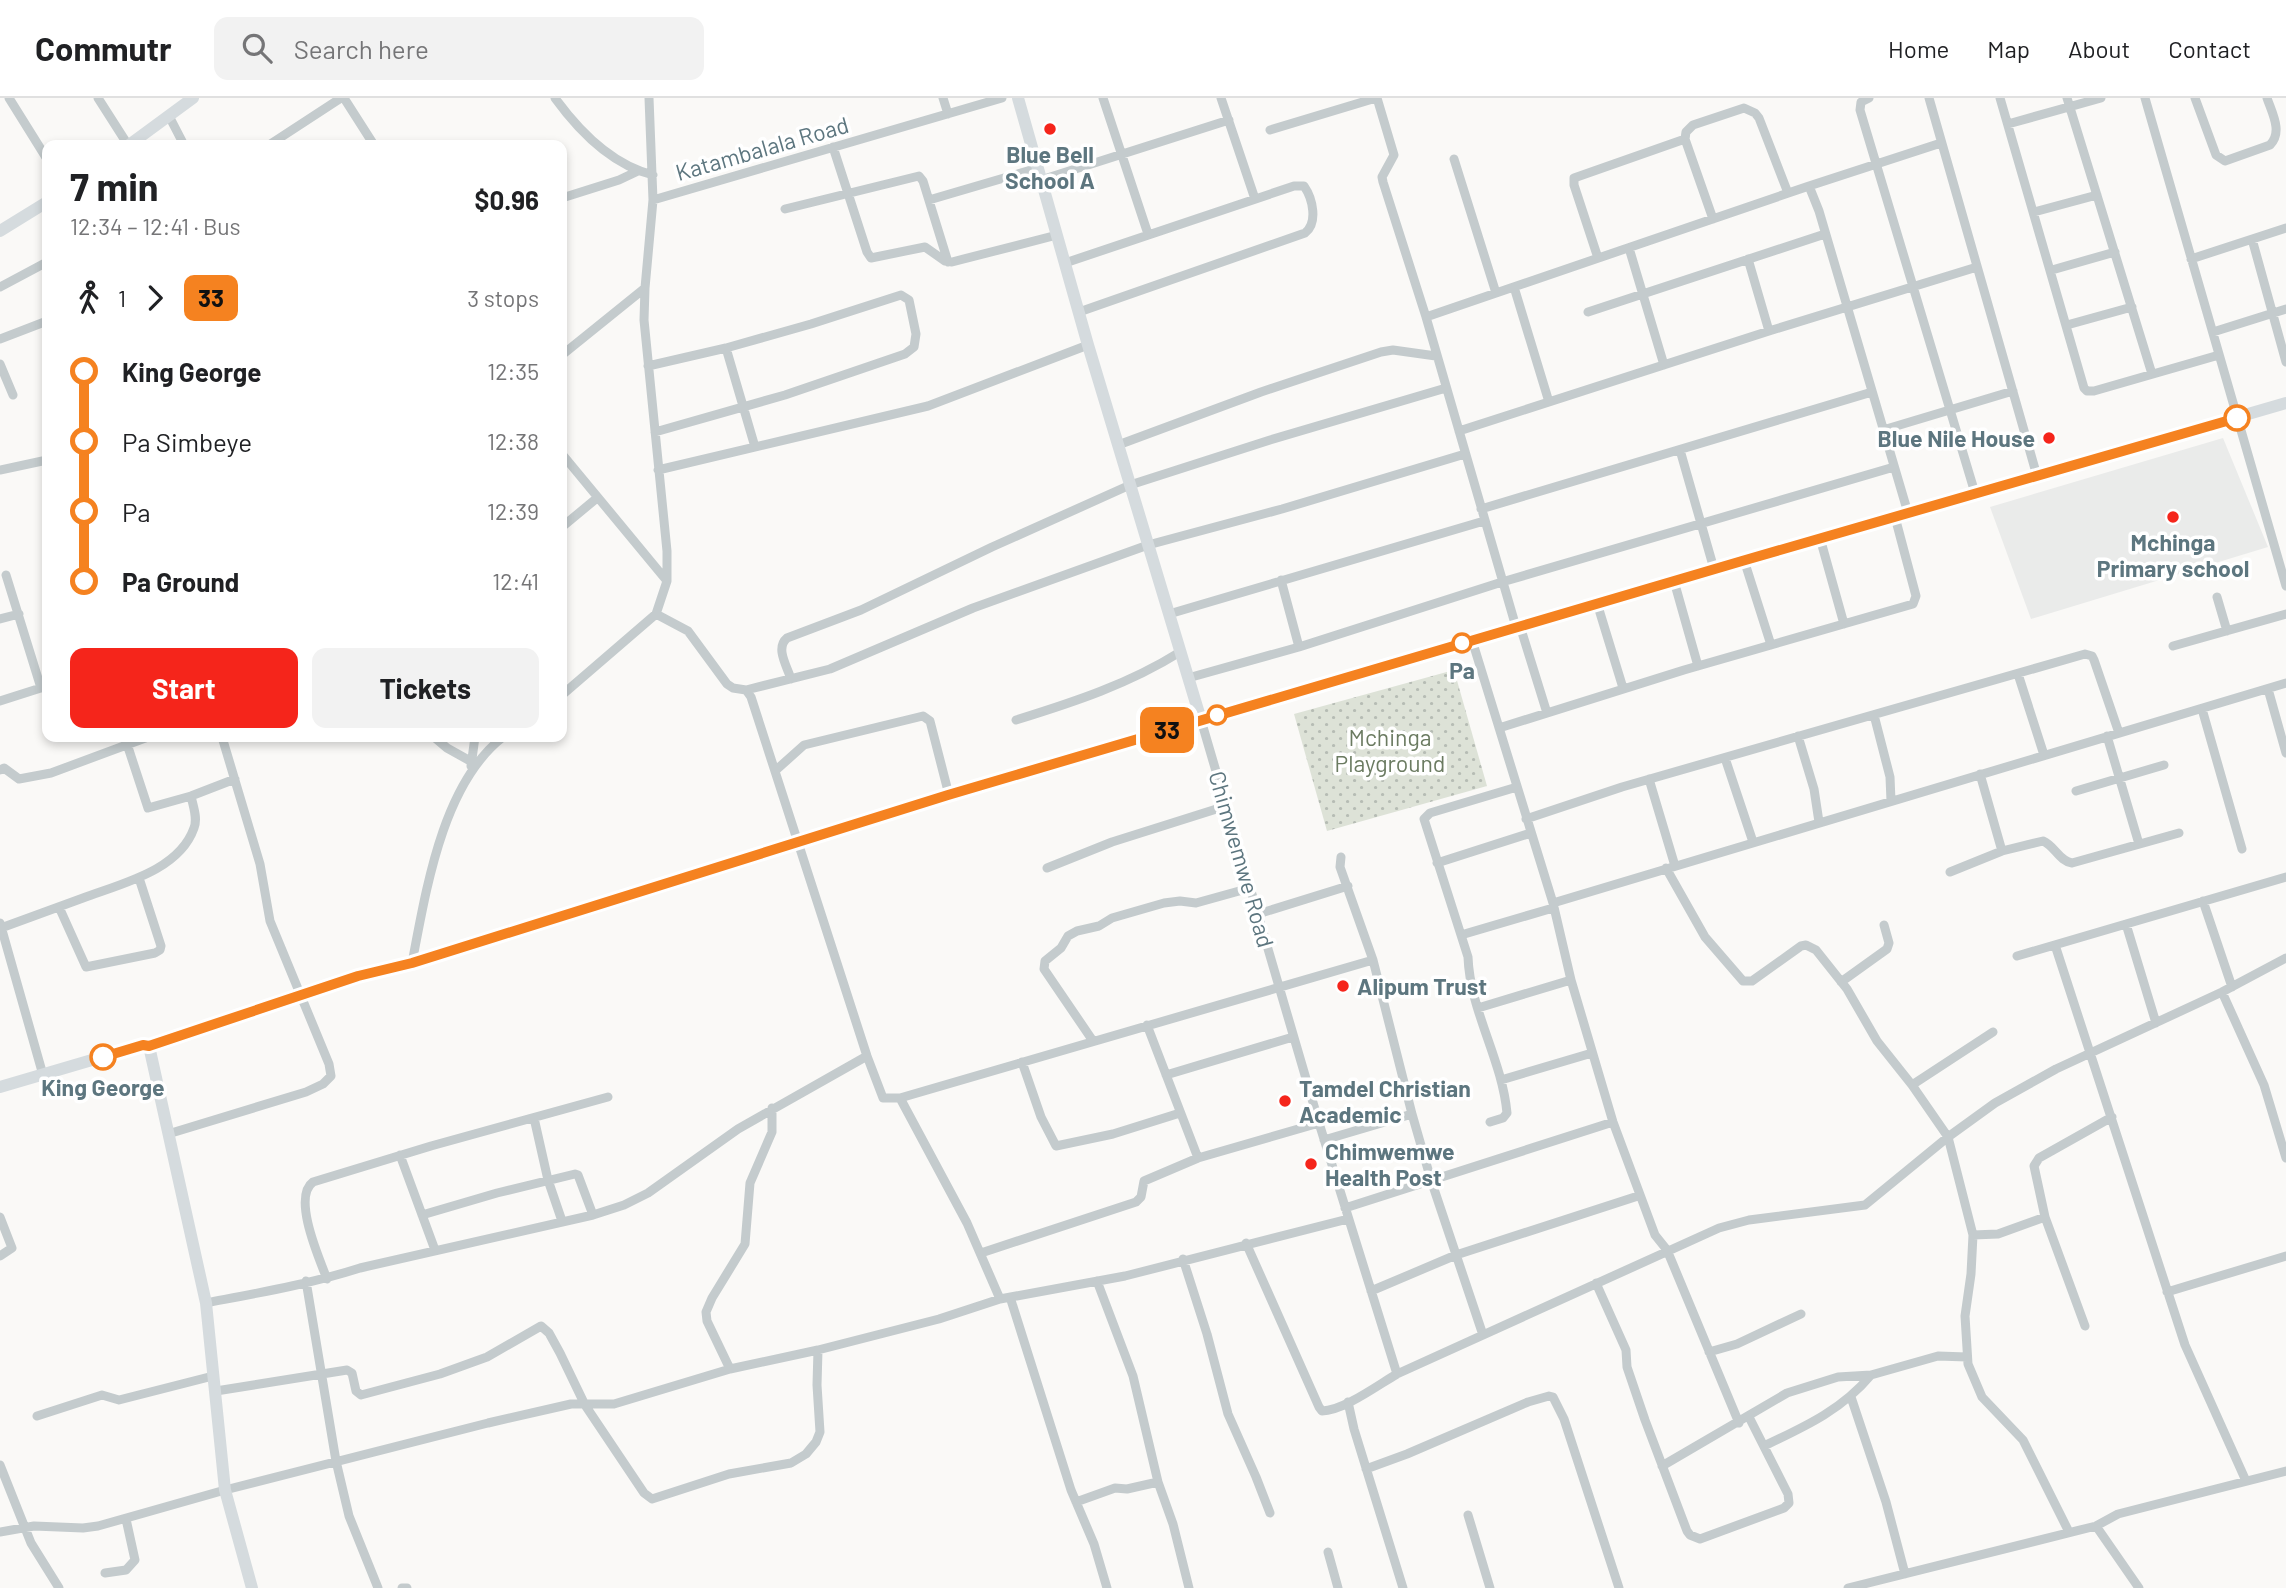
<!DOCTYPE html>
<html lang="en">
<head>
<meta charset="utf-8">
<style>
  :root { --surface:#fff; --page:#f2f2f2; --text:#202124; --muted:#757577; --line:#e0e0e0; --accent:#f5251b }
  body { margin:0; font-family:Barlow,sans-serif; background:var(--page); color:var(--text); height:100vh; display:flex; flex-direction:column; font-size:26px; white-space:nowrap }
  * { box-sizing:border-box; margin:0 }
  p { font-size:23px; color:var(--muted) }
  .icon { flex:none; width:38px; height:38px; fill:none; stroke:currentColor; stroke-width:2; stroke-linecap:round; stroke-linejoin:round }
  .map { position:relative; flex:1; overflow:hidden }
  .sheet { position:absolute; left:42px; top:42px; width:525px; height:602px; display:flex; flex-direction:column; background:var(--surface); border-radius:14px; box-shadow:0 4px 10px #0003 }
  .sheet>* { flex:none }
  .badge { padding:0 14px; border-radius:10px; font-size:24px; line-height:46px }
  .map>.badge { position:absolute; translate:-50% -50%; box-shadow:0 0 0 4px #fff }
  .legs { display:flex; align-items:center; gap:10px; height:77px; padding:0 28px; font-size:23px }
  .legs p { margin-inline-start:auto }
  .summary { display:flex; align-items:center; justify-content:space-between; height:119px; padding:0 28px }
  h1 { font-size:38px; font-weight:700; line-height:52px }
  .button { display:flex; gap:14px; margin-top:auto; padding:14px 28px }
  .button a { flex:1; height:80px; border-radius:14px; background:var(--accent); color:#fff; font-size:28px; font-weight:700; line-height:80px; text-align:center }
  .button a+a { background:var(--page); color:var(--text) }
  ul { padding:0 28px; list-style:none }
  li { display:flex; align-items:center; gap:24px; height:70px; font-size:26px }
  li i { display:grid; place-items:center; width:10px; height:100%; margin:0 9px; background:currentColor }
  li i::after { content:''; width:18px; height:18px; margin:-9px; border:5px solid; border-radius:50%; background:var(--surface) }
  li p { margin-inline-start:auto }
  li:first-child i { background:linear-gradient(#0000 50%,currentColor 0) }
  li:last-child i { background:linear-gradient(currentColor 50%,#0000 0) }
  header { display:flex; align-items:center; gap:42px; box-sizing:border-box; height:98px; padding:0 35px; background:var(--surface); border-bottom:2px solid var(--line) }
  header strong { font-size:33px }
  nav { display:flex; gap:38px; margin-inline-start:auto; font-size:24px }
  .search { width:490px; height:63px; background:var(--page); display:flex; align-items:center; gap:18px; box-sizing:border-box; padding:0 24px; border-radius:14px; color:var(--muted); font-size:26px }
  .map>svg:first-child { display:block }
</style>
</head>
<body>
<header>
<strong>Commutr</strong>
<div class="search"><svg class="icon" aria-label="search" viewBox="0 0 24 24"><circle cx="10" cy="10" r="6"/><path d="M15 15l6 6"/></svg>Search here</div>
<nav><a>Home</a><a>Map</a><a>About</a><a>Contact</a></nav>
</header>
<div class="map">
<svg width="2286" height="1490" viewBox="0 0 2286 1490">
  <defs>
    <pattern id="park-dots" width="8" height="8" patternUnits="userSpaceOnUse" patternTransform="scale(1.75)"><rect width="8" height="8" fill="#dde2d7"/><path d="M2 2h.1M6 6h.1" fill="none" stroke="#b6bcb4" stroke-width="1.8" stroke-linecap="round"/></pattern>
  </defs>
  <rect width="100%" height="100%" fill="#faf9f7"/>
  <path fill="#eaebea" d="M2223,340L2268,449L2031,521L1990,409Z"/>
  <path fill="url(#park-dots)" d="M1454,572L1487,688L1327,733L1294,616Z"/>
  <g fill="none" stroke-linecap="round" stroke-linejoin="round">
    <path stroke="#c4cbcd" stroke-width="9" d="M9,0L47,61
      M98,0L128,47
      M344,0L374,47
      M555,0C579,33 613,67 653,77
      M943,0L948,16
      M1103,0L1148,136
      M1221,0L1255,101
      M1377,0L1394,57L1382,79L1383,84L1426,219
      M1869,0L1861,4L1860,12L1975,395
      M1929,0L2037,378
      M2000,0L2084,290L2087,293H2094L2219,257
      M2067,0L2152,276
      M2145,0L2286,488
      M2195,0L2216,57L2225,63L2270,47C2283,34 2272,15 2267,0
      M169,18L184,47
      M2008,26L2101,0
      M1270,32L1376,0
      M269,47L341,0
      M833,49L867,154L871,160L925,149L945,163L952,164L1057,137
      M1454,61L1496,195
      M1041,82L1229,22
      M1809,88L1941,45
      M562,100L619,82L638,73
      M653,102L1002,0
      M929,102L1038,70
      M785,111L919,78L923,83L948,164
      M2034,114L2097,97
      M1713,121L1685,41L1686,34L1693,27L1744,10L1755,15L1759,20L1788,95
      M2252,141L2286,264
      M1629,150L1664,267
      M1598,160L1574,87V80L1685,41
      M1748,161L1769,233
      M2191,161L2286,130
      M1065,165L1294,88H1304C1313,101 1318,125 1305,135L1079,214
      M2052,172L2115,154
      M0,189L47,164
      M1514,189L1549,304
      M1588,214L1825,136
      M2067,227L2132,209
      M2213,234L2286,211
      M0,241L47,223
      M726,250L755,349
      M562,257L645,190
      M0,266L13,297
      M648,268L726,250L811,226L901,197L909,202L916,236L914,249L905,256L785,297L655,334
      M1883,332L2013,293
      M1459,333L1769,233L1977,169
      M1118,347L1261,294L1381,254L1393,252L1436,258
      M1680,352L1714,471
      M562,356L667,483
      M0,372L47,362
      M658,372L928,308L1088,247
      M1481,411L1872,294
      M562,429L597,400
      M1820,440L1844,526
      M1744,462L1771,547
      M6,477L41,590
      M1281,482L1299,549
      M1674,483L1698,568
      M2217,499L2227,533
      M1597,505L1623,590
      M656,516L688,533L727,586L733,590L746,592L830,571L973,510L1148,447L1282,411L1465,356
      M1169,516L1484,423
      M0,521L19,516
      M1520,528L1547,615
      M1516,529L1426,219L1809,88L1819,113L1908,415
      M1472,542L1553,805L1571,882L1613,1024L1655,1137L1667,1152L1739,1325
      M2173,548L2286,516
      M2018,576L2044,657
      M1188,580L1299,549L1502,484L1894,369
      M791,581C787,568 775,550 787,540L861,512L992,449L1130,387L1270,342L1446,290
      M2268,591L2286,655
      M746,592L751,599L867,958L883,1000H900L1373,862
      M562,597L656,516L667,483V453L644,222L645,190L653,102L649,0
      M0,603L47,588
      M2202,611L2242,751
      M1874,617L1890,679L1891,703
      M1016,622C1074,604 1129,586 1180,554
      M1201,622L1319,1025L1397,1276
      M1499,630L1684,572L1913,506L1916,498L1895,419
      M1798,638L1814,691L1819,724
      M2107,638L2139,746
      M434,639L447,650L472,664
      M127,646L148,710L191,698L235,681
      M1725,660L1753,744
      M471,668L475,639
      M0,672L4,670L19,681L51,675L148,639
      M775,673L804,647L923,618L930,623L949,697
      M1649,681L1675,768
      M2076,693L2164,667
      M1526,721L1622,689L2085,556L2092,558L2094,562L2119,635
      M2002,753L2043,743C2055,748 2059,763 2072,765L2179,735
      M1437,765L1531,735
      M1047,770L1112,744L1226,708
      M1666,770L1705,839L1743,883H1752L1801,848L1806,847L1816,852L1847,891L1877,943L1912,987L1948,1039L1973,1137L1971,1176L1965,1218L1968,1266L1982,1299L2023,1342L2069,1434
      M1950,774L2002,753L1980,676
      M2203,803L2232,889
      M1553,805L2286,585
      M59,809L86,869L155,855L160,852L161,848L139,780
      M1258,816L1348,788
      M0,825L43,977
      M2126,826L2156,925
      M1,830C29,820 56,810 83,800C120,786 179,773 194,730C198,720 193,708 191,698
      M1461,837L1553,810
      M2055,847L2185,1247L2246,1383
      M2017,858L2286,779
      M412,865C426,793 442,686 503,639
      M1841,884L1887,851L1889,845L1884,827
      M2222,894L2264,987L2286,1060
      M1478,910L1571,882
      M1147,927L1198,1060
      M1093,943L1044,871L1045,863L1061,850L1068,838L1077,833L1099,828L1112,820L1164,805L1180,803L1196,805L1250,790
      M1022,964L1041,1019L1056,1048L1113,1036L1180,1015
      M1166,977L1293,939
      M1501,982L1592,955
      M1912,987L1993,934
      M900,1000L967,1125L1000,1201
      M1412,1016L1431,1082L1483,1237
      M534,1020L548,1082L562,1123
      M1490,1024L1503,1020L1507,1015C1502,961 1470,913 1468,859L1424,721L1430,715L1517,689
      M168,1036L306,994L323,986L331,978L329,966L270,823L260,766L222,639
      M1324,1042L1412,1016L1373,862L1340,769L1341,759
      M400,1057L435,1152
      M1345,1110L1613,1024
      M422,1117L497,1095L575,1076L578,1077L593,1117
      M0,1119L12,1150L0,1158
      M1973,1137L1998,1136L2045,1119
      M1246,1145L1319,1309L1322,1313C1343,1313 1378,1287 1397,1276L1719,1130L1749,1122L1865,1107L1948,1039L1995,1005L2056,971L2222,894L2286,860
      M981,1155L1136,1104L1141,1099L1144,1083L1198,1060L1319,1025
      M1183,1161L1207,1236L1228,1316L1256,1379L1270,1415
      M327,1181C319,1160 292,1099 313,1084L431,1048L608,999
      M306,1183L336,1363L349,1418L378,1490
      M1097,1183L1133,1278L1158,1384L1173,1426L1189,1490
      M1596,1185L1626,1252L1627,1269L1645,1322L1687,1433L1690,1437L1700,1441L1784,1410L1789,1405L1788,1396L1749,1319
      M1371,1193L1456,1157L1638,1098
      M2167,1194L2286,1158
      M1010,1199L1071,1392L1094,1446L1107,1490
      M206,1205C258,1195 310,1186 360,1170L593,1117L624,1107L648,1095L738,1031L867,958
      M2085,1228L2045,1119L2034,1068L2039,1060L2112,1019
      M1709,1254L1737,1246L1801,1216
      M730,1271L707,1223L706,1214L712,1200L745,1146L750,1085L772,1034V1010
      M216,1293L347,1272L352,1275L356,1293L361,1297L440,1276L487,1259L541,1228L549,1235L560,1255L585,1307L644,1395L652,1401L729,1376L791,1365L806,1356L816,1344L820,1334L817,1287L818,1252
      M1851,1299L1886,1404L1905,1476
      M1348,1304L1354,1331L1403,1490
      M37,1318L102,1297L119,1302L213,1278
      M1764,1348C1804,1329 1842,1312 1871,1277
      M0,1367L31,1445L59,1490
      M1662,1368L1787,1295L1838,1279L1871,1277L1938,1258L1967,1259
      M1366,1371L1407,1356L1528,1304L1549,1298L1553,1299L1564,1321L1619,1490
      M1076,1404L1115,1390L1127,1391L1158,1384
      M1468,1417L1490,1490
      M2096,1428L2139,1490
      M0,1434L34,1428L83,1430L98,1428L225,1392L488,1325L571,1306H614L730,1271L818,1252L939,1221L1000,1201L1125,1178L1348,1121
      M1328,1454L1338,1490
      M105,1475L126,1472L135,1462L126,1421
      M402,1490H407
      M1848,1490L2096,1428L2118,1416L2286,1373"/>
    <path stroke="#d5dbde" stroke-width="12" d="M1018,0L1088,247L1201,622
      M129,47L193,0
      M0,133L47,104
      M149,948L206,1205L225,1392L252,1490
      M0,989L143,947L149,948L358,878L412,865L949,697L1714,471L2286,305"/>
  </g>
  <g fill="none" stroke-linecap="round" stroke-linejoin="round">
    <defs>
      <path id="line-1" d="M103,959L143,947L149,948L358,878L412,865L948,697L1742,463L2237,320"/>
    </defs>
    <use href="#line-1" stroke="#fff" stroke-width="16"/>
    <use href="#line-1" stroke="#f58220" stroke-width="10"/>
  </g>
  <g fill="#f5251b" stroke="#fff" stroke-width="2.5">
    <circle cx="1050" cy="31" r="7"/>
    <circle cx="2049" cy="340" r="7"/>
    <circle cx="2173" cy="419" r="7"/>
    <circle cx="1343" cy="888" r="7"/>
    <circle cx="1285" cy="1003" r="7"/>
    <circle cx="1311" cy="1066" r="7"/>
  </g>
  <g fill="#fff" stroke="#f58220" stroke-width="3.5">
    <circle cx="2237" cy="320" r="12"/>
    <circle cx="1462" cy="545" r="9"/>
    <circle cx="1217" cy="617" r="9"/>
    <circle cx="103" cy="959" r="12"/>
  </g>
  <g text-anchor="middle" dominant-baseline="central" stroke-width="7" stroke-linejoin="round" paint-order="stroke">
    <g font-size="23" fill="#5d767f" stroke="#fff">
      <text transform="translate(762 50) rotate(-16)">Katambalala Road</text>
      <text transform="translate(1242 761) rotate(74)">Chimwemwe Road</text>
    </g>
    <g font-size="23" font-weight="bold" fill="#5d767f" stroke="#fff" text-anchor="start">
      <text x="1050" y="56" text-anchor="middle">Blue Bell<tspan x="1050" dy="26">School A</tspan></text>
      <text x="2035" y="340" text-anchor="end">Blue Nile House</text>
      <text x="2173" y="444" text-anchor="middle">Mchinga<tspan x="2173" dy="26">Primary school</tspan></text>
      <text x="1357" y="888">Alipum Trust</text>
      <text x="1299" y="990">Tamdel Christian<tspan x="1299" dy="26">Academic</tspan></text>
      <text x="1325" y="1053">Chimwemwe<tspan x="1325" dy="26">Health Post</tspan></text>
    </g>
    <g font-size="23" font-weight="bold" fill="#5d767f" stroke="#fff">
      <text x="1462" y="572">Pa</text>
      <text x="103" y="989">King George</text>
    </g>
    <g font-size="23" fill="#6b7b61" stroke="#fff">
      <text x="1390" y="639">Mchinga<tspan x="1390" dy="26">Playground</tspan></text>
    </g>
  </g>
</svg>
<b class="badge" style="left:1167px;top:632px;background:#f58220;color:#111">33</b>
<section class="sheet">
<div class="summary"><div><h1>7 min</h1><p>12:34 – 12:41 · Bus</p></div><b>$0.96</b></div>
<div class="legs"><svg class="icon" aria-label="walk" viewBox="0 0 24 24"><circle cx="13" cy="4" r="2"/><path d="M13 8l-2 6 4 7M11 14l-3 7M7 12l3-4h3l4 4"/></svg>1<svg class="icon" aria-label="forward" viewBox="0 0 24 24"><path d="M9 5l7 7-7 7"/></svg><b class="badge" style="background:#f58220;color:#111">33</b><p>3 stops</p></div>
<ul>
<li><i style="color:#f58220"></i><b>King George</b><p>12:35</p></li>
<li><i style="color:#f58220"></i><span>Pa Simbeye</span><p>12:38</p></li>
<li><i style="color:#f58220"></i><span>Pa</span><p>12:39</p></li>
<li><i style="color:#f58220"></i><b>Pa Ground</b><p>12:41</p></li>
</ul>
<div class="button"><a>Start</a><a>Tickets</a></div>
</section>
</div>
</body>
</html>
